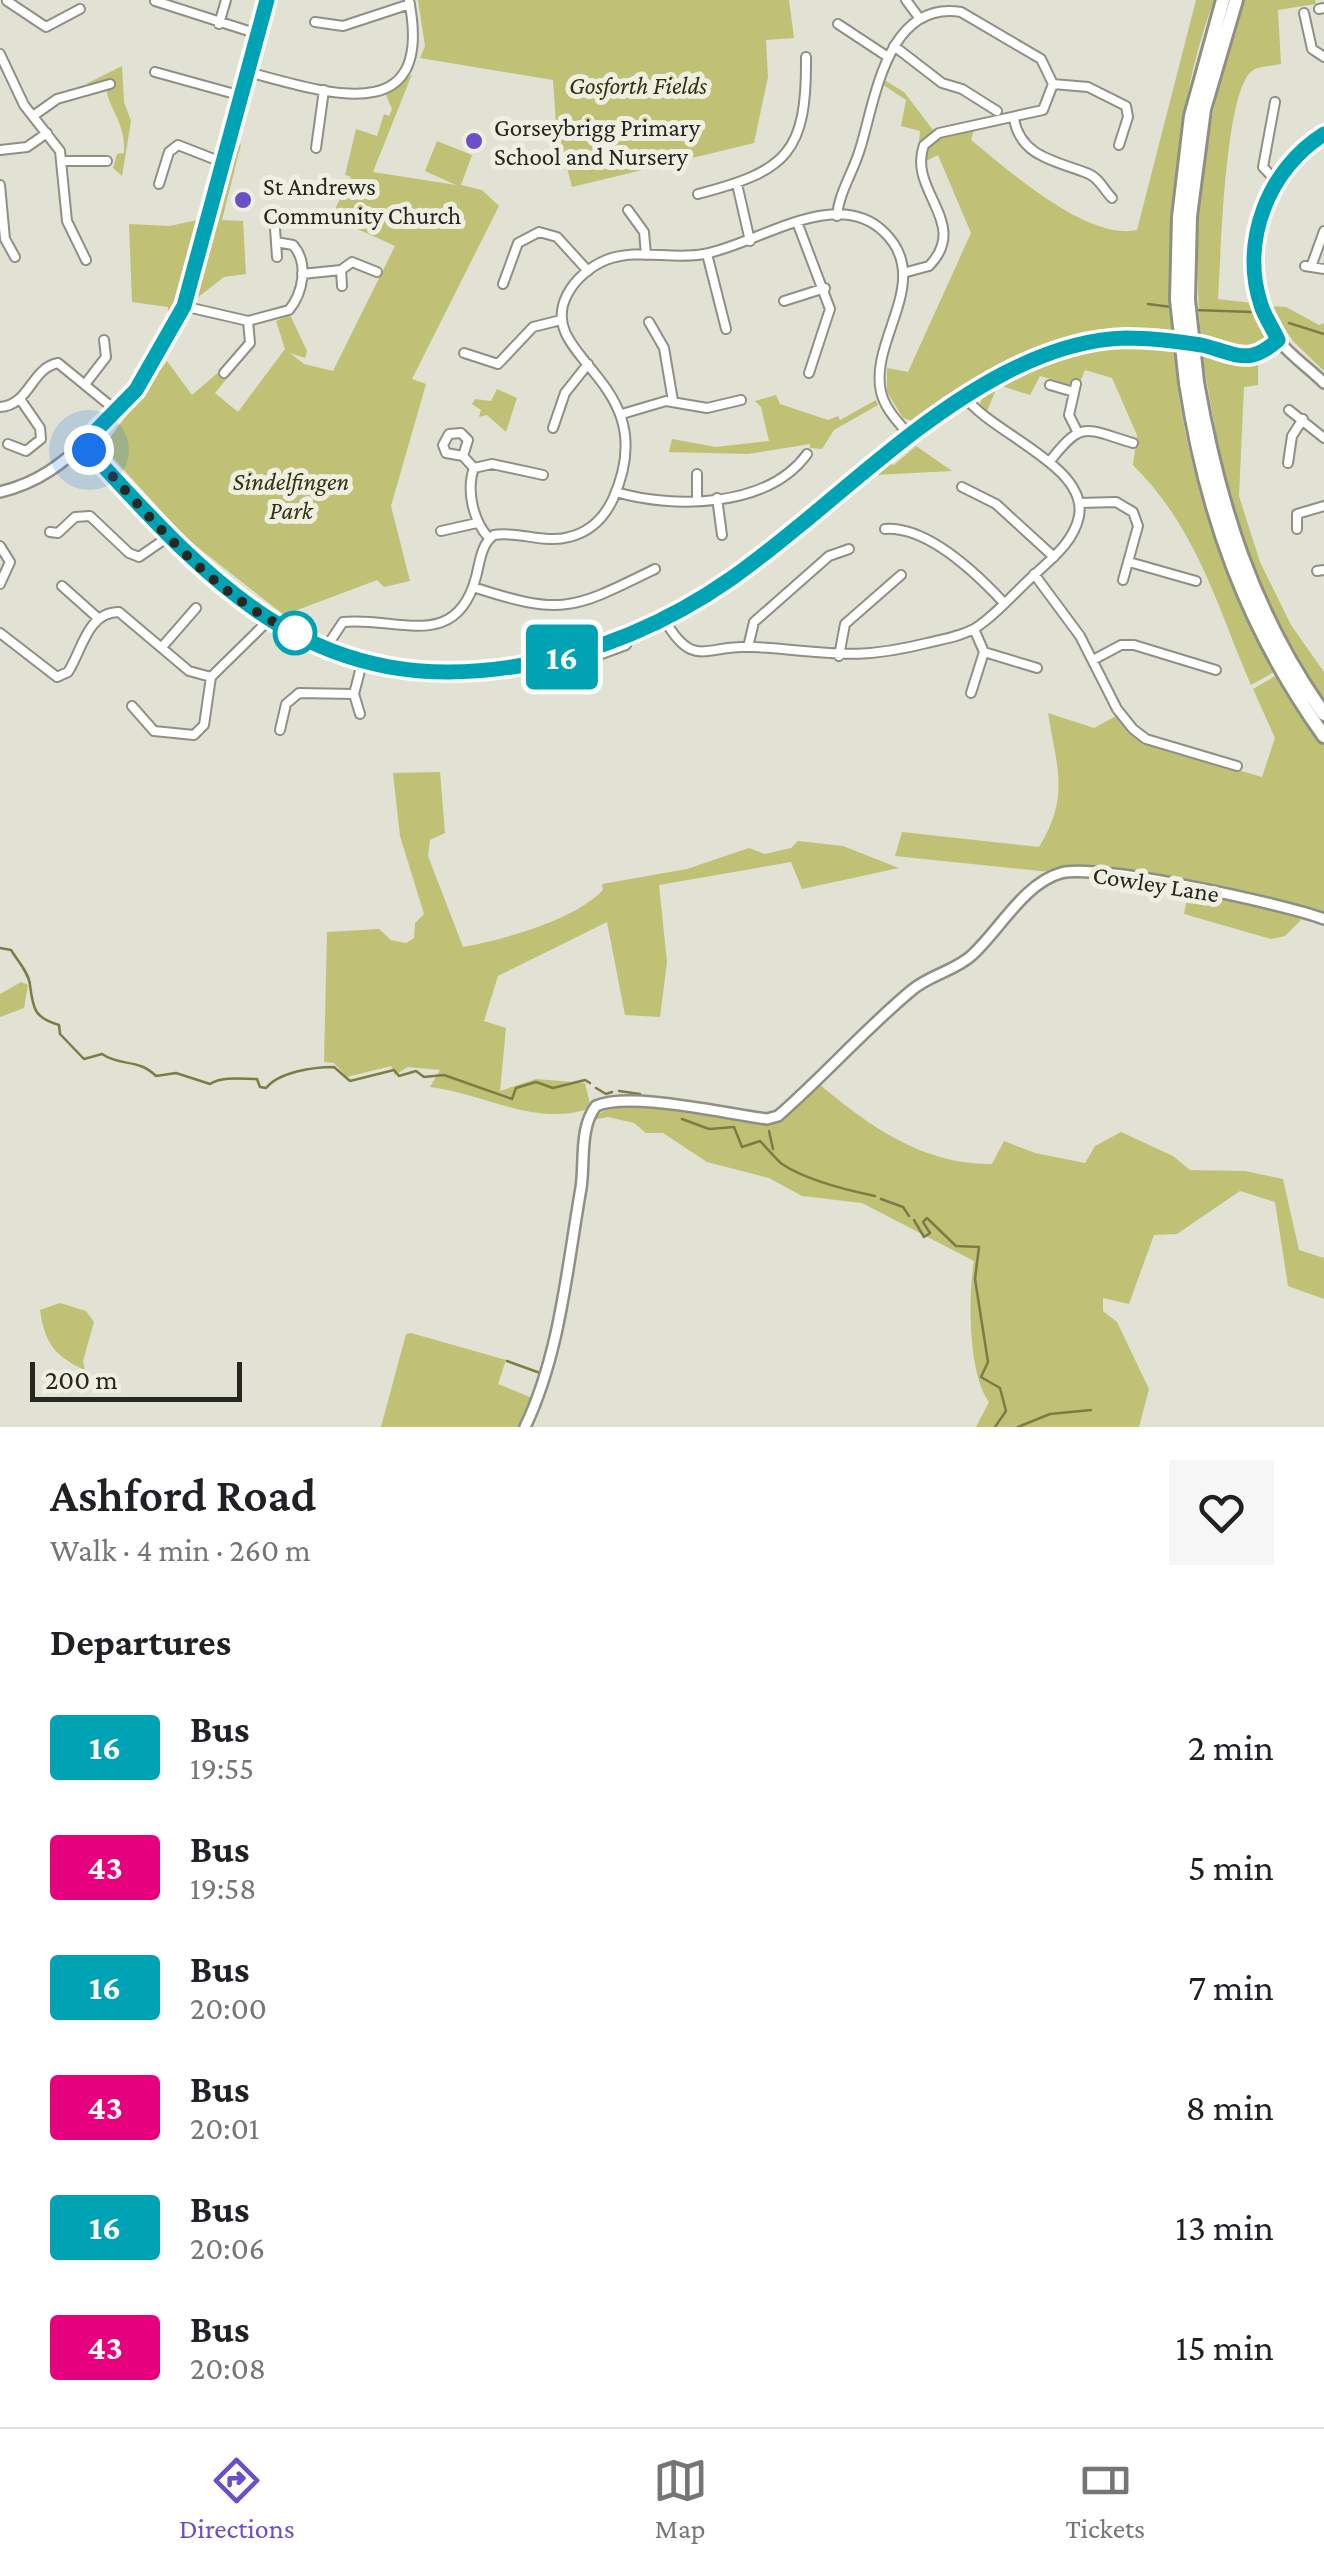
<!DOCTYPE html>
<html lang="en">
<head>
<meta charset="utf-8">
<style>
  :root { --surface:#fff; --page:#f6f6f6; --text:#202124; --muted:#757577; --line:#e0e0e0; --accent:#6b4fc8 }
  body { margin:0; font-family:"Crimson Pro",serif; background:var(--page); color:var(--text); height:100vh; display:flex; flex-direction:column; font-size:38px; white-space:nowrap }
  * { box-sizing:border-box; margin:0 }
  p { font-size:32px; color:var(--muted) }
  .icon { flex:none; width:55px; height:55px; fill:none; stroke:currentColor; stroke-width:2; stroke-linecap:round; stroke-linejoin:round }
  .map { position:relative; height:1427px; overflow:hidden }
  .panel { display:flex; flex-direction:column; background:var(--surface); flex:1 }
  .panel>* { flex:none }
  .badge { padding:0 20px; border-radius:8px; font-size:35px; line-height:65px }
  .scale { position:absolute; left:30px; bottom:25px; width:212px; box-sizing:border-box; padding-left:10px; border:5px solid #272722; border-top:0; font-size:28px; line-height:35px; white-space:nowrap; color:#272722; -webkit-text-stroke:8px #eeeee1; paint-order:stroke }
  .you { position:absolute; width:50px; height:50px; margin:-25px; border:8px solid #fff; border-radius:50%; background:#1a73e8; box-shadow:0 0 0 15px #1a73e833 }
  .map>.badge { position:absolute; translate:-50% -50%; box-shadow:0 0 0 5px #fff }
  h2 { padding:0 50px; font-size:38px; line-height:90px }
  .round { display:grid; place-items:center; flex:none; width:105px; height:105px; border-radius:0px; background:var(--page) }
  .headline { display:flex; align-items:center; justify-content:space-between; height:170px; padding:0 50px }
  h1 { font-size:48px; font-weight:600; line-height:75px }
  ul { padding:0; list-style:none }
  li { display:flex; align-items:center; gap:30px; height:120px; padding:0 50px }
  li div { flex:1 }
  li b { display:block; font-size:38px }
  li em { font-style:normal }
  li .badge { min-width:110px; font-weight:700; text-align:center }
  .tab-bar { display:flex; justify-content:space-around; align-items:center; height:140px; border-top:2px solid var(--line); background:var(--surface); font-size:28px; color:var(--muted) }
  .tab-bar a { display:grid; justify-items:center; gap:5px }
  .tab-bar .on { color:var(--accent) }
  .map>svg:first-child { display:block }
</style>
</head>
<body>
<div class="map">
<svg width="1324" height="1427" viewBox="0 0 1324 1427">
  <rect width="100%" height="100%" fill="#e1e1d4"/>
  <path fill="#c0c175" d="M418,0H789L794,38L766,40L768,77L754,143L572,187L556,124L553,80L420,58L425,46Z
    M1196,0H1214C1173,111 1170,222 1176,339C1152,336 1121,328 1098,333C1033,348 972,383 918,423L903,418L887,392V368L908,372L971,233L938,155L924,162V152L938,137L974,130L971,140C1008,170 1087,241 1137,230Z
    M1243,0H1315L1316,4L1278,10L1281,64C1272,66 1258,66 1252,71C1224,92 1221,258 1218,299L1252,303L1266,334L1259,345L1245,348L1201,339C1190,208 1205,124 1243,0Z
    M122,66L124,102L131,121L122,176L113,168L117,154L124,153C126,120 106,107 106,84H86Z
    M412,74L373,172L456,185L425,171L437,141L472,155L461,185L482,190L499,206L412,379L426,384L391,506L410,581L384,587L377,580L284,615L187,539L103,447L167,361L192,395L221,370L229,376L215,393L238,412L285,349L276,321L290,315L307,351L305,358L290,353L304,364L333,371L395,246L331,217L351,177L345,175L356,129L377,136L384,114L389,116L392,109L386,95Z
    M884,80L904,92L933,130L919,143L920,131L901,126L906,100L882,84Z
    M241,144L222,220L243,221L246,274L224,277L197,298L232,150Z
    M198,220L189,268L168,322V307L132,302L129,224L169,226Z
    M1269,306L1286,307L1319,325L1324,323V371L1293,341Z
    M1113,343L1174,346C1180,460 1223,571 1274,672L1251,685C1216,603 1197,529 1133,465L1137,435L1112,378L1085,370L1080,382L1068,384L1040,376L1030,395L998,385L985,416L978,409L986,388C1028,366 1066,351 1113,343Z
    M1201,349L1258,359V385L1244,387L1239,496L1260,562L1291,625L1324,672V706L1257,585L1227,496Z
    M497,389L517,398L506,432L487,415L479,417L481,410L472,404L475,399L491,401Z
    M776,395L780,404L828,420L838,416L840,420L876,400L878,405L834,430L822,449L810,448V444L748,454L669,452L672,439L716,447L769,441L761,407L755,401Z
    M916,446L952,471L874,475L888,463L894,465Z
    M1277,675L1324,746V915L1180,878L1077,865L1050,872L895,856L902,832L1039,847C1070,797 1057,768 1048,713L1094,728L1116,716L1142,742L1262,777L1275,738L1253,689Z
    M440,772L445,833L430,840L428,856L463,947C505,939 573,921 603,890L602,884L687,869L749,848L765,854L791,848L798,841L843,846L899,868L802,889L791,862L659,885L667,962L660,1017L625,1015L607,922L498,976L484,1021L506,1028L500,1091L536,1079L585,1083L591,1108C536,1128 483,1093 430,1087L440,1070L408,1067L395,1075L391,1066L347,1077L334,1063L324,1062L327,932L379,929L391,940L406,943L414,938L415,923L424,914L400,836L393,773Z
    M1188,893L1284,909L1301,920L1285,936L1271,939L1184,914Z
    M21,982L28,985L24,1008L0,1017V994Z
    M819,1084C869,1126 923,1165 992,1164L1004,1141L1035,1153L1085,1163L1095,1146L1121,1132L1173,1156L1190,1170L1245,1171L1283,1179L1299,1250L1324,1258V1299L1288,1286L1275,1202L1240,1191L1177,1234L1154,1235L1129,1304L1103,1298V1311L1117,1322L1149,1389L1139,1427H976L989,1402C968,1374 968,1296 974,1261L862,1203L802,1196L769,1178L707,1162L663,1133H646L634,1123L608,1117L592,1120C618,1088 730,1117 769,1123L778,1120Z
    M60,1303L86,1311L94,1322L83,1361L85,1370C54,1356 45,1343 40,1310Z
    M411,1333L506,1360L498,1384L535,1399L522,1427H381L406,1334Z"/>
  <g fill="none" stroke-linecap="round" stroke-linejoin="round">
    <path stroke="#7c7c45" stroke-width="2.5" d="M1148,304L1171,307
      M1194,310L1252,312
      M1289,323L1324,334
      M0,948L11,950C17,960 29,973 30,985C33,1010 35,1018 59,1025L60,1034L84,1059L102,1054C121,1067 138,1058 156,1076L176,1073L210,1084C222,1076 243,1079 257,1079L260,1087L266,1088C279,1072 313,1067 334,1067L350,1081L394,1070L399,1076L416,1071L424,1077L444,1075L512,1099L516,1088L536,1082L553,1088L585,1080L590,1083
      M596,1088L606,1094L612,1092
      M619,1091L640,1094
      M682,1119L709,1129L734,1127L742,1147L760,1141C764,1145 780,1163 782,1164C806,1180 846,1190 875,1196
      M769,1131L773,1149
      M881,1199L903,1207L909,1216
      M914,1220L924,1237L930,1233L923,1222L927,1218L956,1246L979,1247L975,1279L988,1362L981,1377L1000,1388L1006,1411L995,1427
      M507,1361L540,1373
      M1018,1427L1050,1414L1091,1410"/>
    <defs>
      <path id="minor" d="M906,0L920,19
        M7,1L46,27L80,9
        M155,1L258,34
        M1319,9L1324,8
        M1304,13L1312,49L1324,57
        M315,22L343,26L410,4
        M219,24L226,0
        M838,24L888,57
        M894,46L942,83L962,89L997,111
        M0,54L24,105L60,151L67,221L86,260
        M155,72L242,96
        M248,72C327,93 435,131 409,0
        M1053,84L1088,87L1126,106L1128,117L1119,145
        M1275,102L1263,167L1277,182
        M33,116L57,99L110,84
        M1014,119C1021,158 1058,161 1089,174C1099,178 1104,190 1112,198
        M316,148L324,90
        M0,150L27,147L47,133
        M64,161H107
        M159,184L169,152L178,145L224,163
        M737,184L750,241
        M0,185L5,239L15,257
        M698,194C787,171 807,153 806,57
        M628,210L644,232L646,255
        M837,216C839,192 853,173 860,149C875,102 886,0 961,12L1041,59L1053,84L1043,110L939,133L924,145C907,191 971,223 929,266L903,273
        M797,222L830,309L809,373
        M275,228L277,257
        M707,254L726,329
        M1305,266L1324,269
        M1311,267L1324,231
        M341,270L342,286
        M302,274L341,270L352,262L377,272
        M503,284L518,243L539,232L557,237L588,271
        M784,301L825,288
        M183,306L248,321L289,310C303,293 309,263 293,245L276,242
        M649,322L664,348L673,401
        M464,353L498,364L533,327L561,320
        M224,373L250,343L248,321
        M86,383L106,357L104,340
        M1076,384L1069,415L1077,431
        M1050,385L1074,392
        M0,407C30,405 31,368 58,363L118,412
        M1289,410L1324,438
        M622,414L666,401L707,408L741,400
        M553,428L565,393L588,364
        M8,444L26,451L41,439L40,428L20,399
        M463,456L468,440L461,433L449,434L443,445L446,453L463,456L474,468
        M1050,461C1083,419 1085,429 1133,443
        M1288,463L1292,436L1303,419
        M697,474V501
        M962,487L996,504L1054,557
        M616,492C673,509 768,508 807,454
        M717,498L722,535
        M1079,503L1116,502L1133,512L1138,526L1123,580
        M885,529C928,526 977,574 1004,603
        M1297,529V514L1324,506
        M441,531L477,523
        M50,532L58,533L75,517L90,516L129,553L139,557L168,537
        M489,538C473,521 466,490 474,468L492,464L543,475
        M0,546L10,562L0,584
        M1129,562L1196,581
        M1317,571L1324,570
        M1034,574L1080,636L1117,709L1133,729L1146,739L1237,766
        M62,586L99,619
        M473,587C562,616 572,610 655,569
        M664,619C694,671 705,644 754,647C826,651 852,662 927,643C943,639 963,636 977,627C998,613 1015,592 1033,576C1051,559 1074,542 1079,516C1088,466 992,434 964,396
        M0,633L57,677L68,672C82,651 87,612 119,612L189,671L211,677L270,619
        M162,647L196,608
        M748,647L754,622L829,556L849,549
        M325,649L343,622C396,616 456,653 476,577C480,562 481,544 494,535C519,531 545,544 569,537C590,532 604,518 613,499C666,381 534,359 567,295C575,279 591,266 606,260C637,248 672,260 704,254C756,245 836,185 884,232C934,280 869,339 881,392C885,409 898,422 910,436
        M984,652L1037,668
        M578,653L588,659L626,645L630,634
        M839,656L845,624L901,575
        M1093,660L1121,645H1134L1216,670
        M971,693L984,652L974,629
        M132,706L154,731L194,735L204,725L211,677
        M360,714L354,694L362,663
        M280,730L286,704L299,693L354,694"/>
      <path id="tertiary" d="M1324,134C1259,175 1228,276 1278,340C1291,356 1310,369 1324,383
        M83,445C133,498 179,555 238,598C437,745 637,657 807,519C888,454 968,374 1070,346C1114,334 1161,338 1205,346C1220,349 1234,355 1249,356L1278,340
        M0,492C38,483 62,464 90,438C173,361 192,282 220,177C236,118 251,59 267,0
        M525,1427C560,1354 567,1268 581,1188C585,1162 579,1128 596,1106C630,1091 727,1114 767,1119L778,1116C824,1076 865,1029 912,990C930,975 954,971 971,956C999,931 1024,883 1061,873C1096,863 1285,904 1324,919"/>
      <path id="trunk" d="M1190,216L1204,109L1236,0
        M1179,217L1191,116L1223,0
        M1197,382C1218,503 1252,613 1324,714
        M1186,383C1206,514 1247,628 1324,736"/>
    </defs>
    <use href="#minor" stroke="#8f9084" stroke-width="12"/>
    <use href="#tertiary" stroke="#8f9084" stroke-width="14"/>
    <use href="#trunk" stroke="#8f9084" stroke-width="18"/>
    <use href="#minor" stroke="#fff" stroke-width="8"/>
    <use href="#tertiary" stroke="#fff" stroke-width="9"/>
    <use href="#trunk" stroke="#fff" stroke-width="12"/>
    <defs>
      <path id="trunk-bridge" d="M1190,216L1188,300L1197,382
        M1179,217L1177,299L1186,383"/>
    </defs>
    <use href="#trunk-bridge" stroke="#8f9084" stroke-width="18" stroke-linecap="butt"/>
    <use href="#trunk-bridge" stroke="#fff" stroke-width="12"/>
  </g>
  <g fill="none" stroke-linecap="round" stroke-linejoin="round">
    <defs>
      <path id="line" d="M267,0L184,306L136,390L83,444C213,586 314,702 524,665C599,652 669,622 732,578C824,513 903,427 1003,374C1041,354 1083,339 1126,338C1151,338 1176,341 1201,345C1217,348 1237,359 1253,355C1262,353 1271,346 1278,340C1273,328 1265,318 1261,305C1240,242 1268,169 1324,134"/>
    </defs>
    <use href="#line" stroke="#fff" stroke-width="22"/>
    <use href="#line" stroke="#00a3b4" stroke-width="15"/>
    <path stroke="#272722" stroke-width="10" stroke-dasharray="0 18" d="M89,450C150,517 211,594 295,633"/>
  </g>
  <g fill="#6b4fc8" stroke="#eeeee1" stroke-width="4">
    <circle cx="474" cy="141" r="10"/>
    <circle cx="243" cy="200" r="10"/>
  </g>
  <circle fill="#fff" stroke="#00a3b4" stroke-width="5" cx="295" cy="633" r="20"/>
  <g text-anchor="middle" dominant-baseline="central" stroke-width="10" stroke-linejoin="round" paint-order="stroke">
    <g font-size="25" font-style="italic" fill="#31310f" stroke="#eeeee1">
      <text x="638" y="85">Gosforth Fields</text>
      <text x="291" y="481">Sindelfingen<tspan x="291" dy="29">Park</tspan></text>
    </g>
    <g font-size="25" fill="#272722" stroke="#eeeee1" text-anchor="start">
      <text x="494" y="127">Gorseybrigg Primary<tspan x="494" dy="29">School and Nursery</tspan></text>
      <text x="263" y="186">St Andrews<tspan x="263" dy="29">Community Church</tspan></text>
    </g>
    <g font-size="25" fill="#272722" stroke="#eeeee1">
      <text transform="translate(1156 884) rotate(9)">Cowley Lane</text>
    </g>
  </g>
</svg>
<div class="scale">200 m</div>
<div class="you" style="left:89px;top:450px"></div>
<b class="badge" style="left:562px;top:657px;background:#00a3b4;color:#fff">16</b>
</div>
<section class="panel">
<div class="headline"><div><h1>Ashford Road</h1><p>Walk · 4 min · 260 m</p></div><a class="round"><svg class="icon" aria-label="heart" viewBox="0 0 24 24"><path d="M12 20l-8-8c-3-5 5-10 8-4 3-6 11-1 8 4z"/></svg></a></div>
<h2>Departures</h2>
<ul>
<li><span class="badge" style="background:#00a3b4;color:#fff">16</span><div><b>Bus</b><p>19:55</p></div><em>2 min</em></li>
<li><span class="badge" style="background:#e6007e;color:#fff">43</span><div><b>Bus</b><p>19:58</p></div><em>5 min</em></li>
<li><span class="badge" style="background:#00a3b4;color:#fff">16</span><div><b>Bus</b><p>20:00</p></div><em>7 min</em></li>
<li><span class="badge" style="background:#e6007e;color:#fff">43</span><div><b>Bus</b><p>20:01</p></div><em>8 min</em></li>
<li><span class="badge" style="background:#00a3b4;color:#fff">16</span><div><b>Bus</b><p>20:06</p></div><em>13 min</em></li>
<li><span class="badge" style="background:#e6007e;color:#fff">43</span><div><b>Bus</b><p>20:08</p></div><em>15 min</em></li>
</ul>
</section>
<nav class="tab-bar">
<a class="on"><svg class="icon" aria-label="directions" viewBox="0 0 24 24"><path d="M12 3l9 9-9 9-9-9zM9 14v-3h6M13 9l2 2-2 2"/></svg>Directions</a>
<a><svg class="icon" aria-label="map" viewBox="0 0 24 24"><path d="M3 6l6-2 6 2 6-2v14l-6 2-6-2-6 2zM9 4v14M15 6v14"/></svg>Map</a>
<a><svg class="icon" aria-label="tickets" viewBox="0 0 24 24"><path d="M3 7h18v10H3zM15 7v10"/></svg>Tickets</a>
</nav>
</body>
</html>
